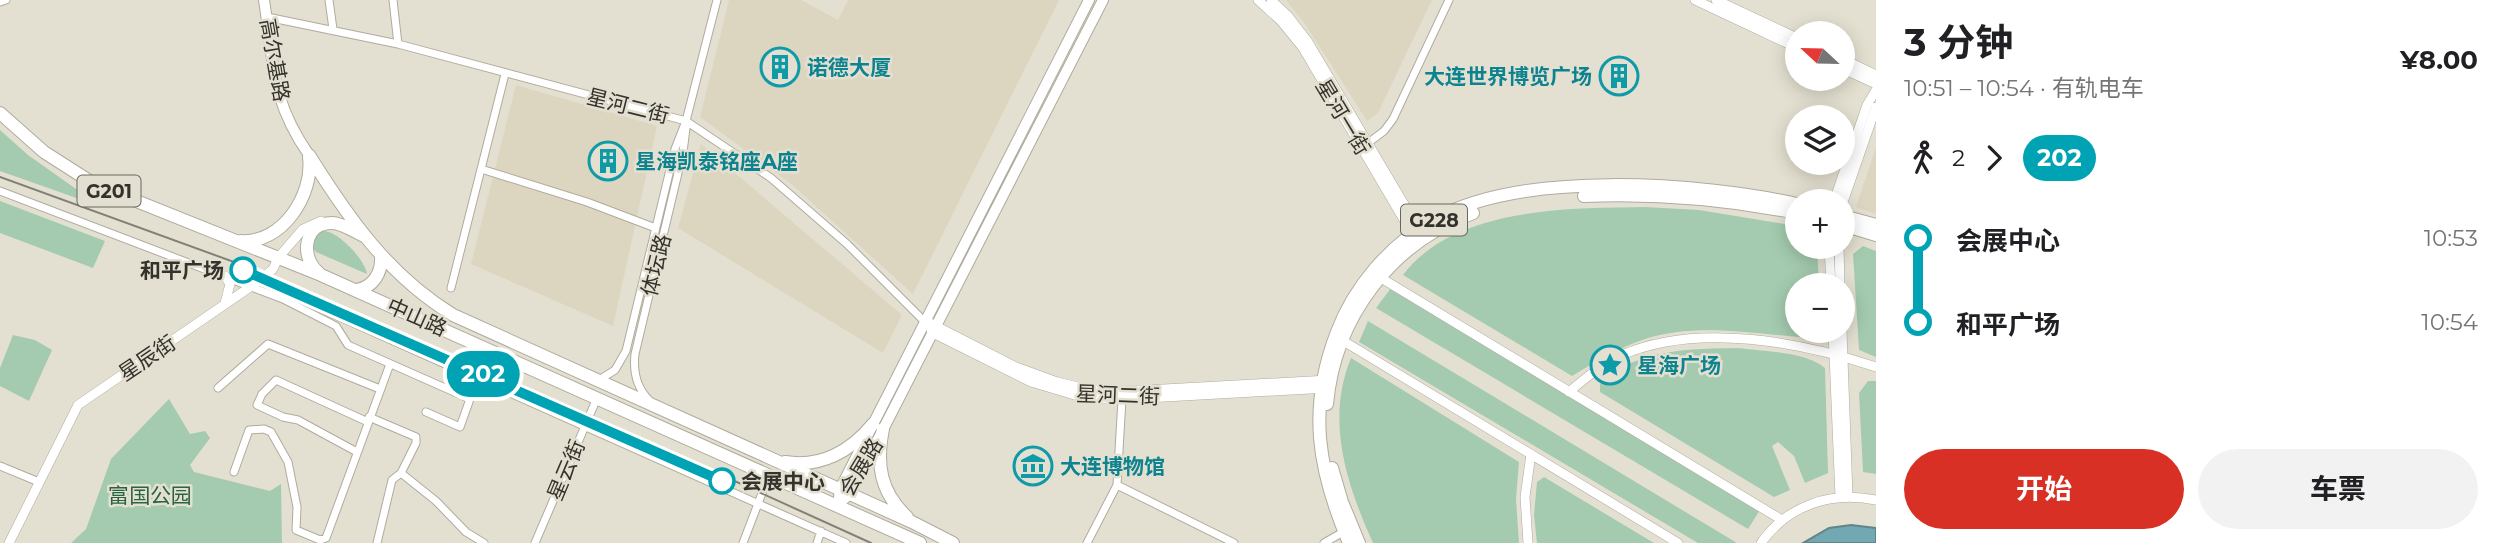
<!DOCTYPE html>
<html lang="zh">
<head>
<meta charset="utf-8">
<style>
  :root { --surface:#fff; --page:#f2f2f2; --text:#202124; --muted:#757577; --accent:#d93025 }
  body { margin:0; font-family:Montserrat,"Noto Sans SC",sans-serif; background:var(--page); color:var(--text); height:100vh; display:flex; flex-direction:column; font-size:26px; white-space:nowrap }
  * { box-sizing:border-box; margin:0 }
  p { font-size:23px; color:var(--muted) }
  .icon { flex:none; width:38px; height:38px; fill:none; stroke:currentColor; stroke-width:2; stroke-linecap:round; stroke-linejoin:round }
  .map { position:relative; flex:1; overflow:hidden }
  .drawer { display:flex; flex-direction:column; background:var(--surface); width:630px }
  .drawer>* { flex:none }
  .badge { padding:0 14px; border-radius:23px; font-size:24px; line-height:46px }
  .needle { width:46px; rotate:292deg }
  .buttons { position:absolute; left:1785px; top:21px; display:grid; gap:14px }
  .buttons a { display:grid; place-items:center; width:70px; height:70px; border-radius:50%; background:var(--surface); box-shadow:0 4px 18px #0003; font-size:35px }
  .map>.badge { position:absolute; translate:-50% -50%; box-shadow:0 0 0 4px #fff }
  .legs { display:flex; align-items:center; gap:10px; height:77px; padding:0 28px; font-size:23px }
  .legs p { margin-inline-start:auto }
  .headline { display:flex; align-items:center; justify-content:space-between; height:119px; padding:0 28px }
  h1 { font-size:38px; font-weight:700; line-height:52px }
  .cta { display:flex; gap:14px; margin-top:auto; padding:14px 28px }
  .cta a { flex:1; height:80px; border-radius:42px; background:var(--accent); color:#fff; font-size:28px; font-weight:700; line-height:80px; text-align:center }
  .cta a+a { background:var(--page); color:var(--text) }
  ul { padding:0 28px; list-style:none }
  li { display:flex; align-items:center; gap:24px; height:84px; font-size:26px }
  li i { display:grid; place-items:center; width:10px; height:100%; margin:0 9px; background:currentColor }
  li i::after { content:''; width:18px; height:18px; margin:-9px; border:5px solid; border-radius:50%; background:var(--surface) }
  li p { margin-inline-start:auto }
  li:first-child i { background:linear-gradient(#0000 50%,currentColor 0) }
  li:last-child i { background:linear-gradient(currentColor 50%,#0000 0) }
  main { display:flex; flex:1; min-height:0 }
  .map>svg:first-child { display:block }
</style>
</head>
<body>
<main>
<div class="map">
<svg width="1876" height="543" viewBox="0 0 1876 543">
  <rect width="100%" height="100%" fill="#e4e0d1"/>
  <path fill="#dcd5c0" d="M729,0H801L838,20L848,0H1059L913,294L790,183L700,117Z
    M1286,0H1432L1378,113L1367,121L1305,24Z
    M516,85L657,126L613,326L471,264Z
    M701,144L902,315L883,353L678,228Z
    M1876,147V214L1856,207Z"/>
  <path fill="#a4cbaf" d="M0,130L28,155L86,196L82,200L0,171Z
    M0,201L105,241L93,268L0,233Z
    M1645,207L1699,210L1797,226V247H1817L1819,285H1797V331H1815L1809,338C1757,334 1695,322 1645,339C1619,348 1595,362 1572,376L1403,275C1454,207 1569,208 1645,207Z
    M325,231C340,233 365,260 367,274L316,252L312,247L313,238L320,232Z
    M1863,246L1876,251V357L1859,350L1853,254Z
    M1391,288L1760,510L1748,529L1376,308Z
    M1368,321L1737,543H1698L1359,342Z
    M13,335L35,340L52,350L29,401L0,386V368Z
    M1739,348C1766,352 1803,351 1825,368L1828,473L1805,483L1794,456L1778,442L1772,446L1790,490L1774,497L1600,392V384C1636,348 1691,349 1739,348Z
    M1351,358L1519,462L1516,499L1519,543H1373C1347,485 1325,421 1351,358Z
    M1868,381H1876V474L1863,472L1859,393Z
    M169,399L190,434L205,431L210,438L190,465L194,472L270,491L281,484L282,543H71L86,529L111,459Z
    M1544,477L1654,543H1537L1534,515L1537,482Z"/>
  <path fill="#71a8b1" stroke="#5f8589" stroke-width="2" d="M1851,525L1876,528V543H1803L1829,528Z"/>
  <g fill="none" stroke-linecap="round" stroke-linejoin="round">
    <defs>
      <path id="minor" d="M329,0L333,29
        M393,0L398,44
        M0,2L6,0
        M267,17L398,44L686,121L771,178L847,244L925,322
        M1368,143L1384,131L1393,119L1449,0
        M481,169L587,202L653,227
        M0,191L283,299L336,326L348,345L470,399L460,427L426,412
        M259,281L846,543
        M451,288L505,74
        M599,380L615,370L626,351L675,149L686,121L717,0
        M218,388L268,344L380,389
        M649,400C636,387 633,372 635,354L683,152L686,128
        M369,417L416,437V443L401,473L392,480L377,543
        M357,452L298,420L283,417L257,405L262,394L276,380L368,422
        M0,466L39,482
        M234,472L249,430L264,429L271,432L288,462L297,507L296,530L320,540L326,538L390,364
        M401,473L436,501L466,532L484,543
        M1117,485L1234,543
        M535,543L597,398
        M743,543L769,475
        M817,543L821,531
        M1087,543L1117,485L1122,399
        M1324,543L1345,531"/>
      <path id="tertiary" d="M1258,0L1281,21L1303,48L1414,237
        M1271,0L1288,16L1308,42L1421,233
        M1695,0L1797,48
        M1716,0L1797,38
        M1843,59L1876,75
        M1843,69L1876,84
        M1834,201L1867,105L1876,90
        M1843,202L1876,107
        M1829,247L1831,285
        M1839,247L1840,285
        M1376,275L1782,520
        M225,303L230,284L225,276
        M930,323L1016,367L1057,382L1078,387L1104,390H1146L1329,380
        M931,330L933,333L1031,382L1078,396L1103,399L1147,398L1328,388
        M1833,331L1840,497
        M1842,331L1848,496
        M1340,339L1678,543
        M1569,392C1585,378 1602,364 1622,355C1697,322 1802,342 1876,367
        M9,543L78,405L259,281L273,269L278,258L303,229L321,221
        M1528,543L1525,497L1531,454
        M1761,543C1788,505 1831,491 1876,500"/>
      <path id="secondary" d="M839,497L840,489L1089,0
        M837,505L850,494L1103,0"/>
      <path id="primary" d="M264,0C274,63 270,99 309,155"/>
      <path id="trunk" d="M0,113L44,152L94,184L321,275L920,543
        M309,155C349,219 388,275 453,315L912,522L953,543
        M1584,196C1656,193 1726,199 1797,213
        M1843,216L1876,225
        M1843,225L1876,235
        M241,241C282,244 314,195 309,157
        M319,273C300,258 303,223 332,223C342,223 355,232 364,236
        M357,290C373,287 382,273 381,257
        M1327,404C1335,317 1391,243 1473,213
        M883,429C876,464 880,492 907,517
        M785,462C821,468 851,451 873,424
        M1332,468L1342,502L1359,543
        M1349,543C1318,470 1307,409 1337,332C1354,287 1389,246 1432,221C1519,169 1701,183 1797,204"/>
    </defs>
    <use href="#minor" stroke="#afab9d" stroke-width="9"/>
    <use href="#tertiary" stroke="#afab9d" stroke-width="10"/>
    <use href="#secondary" stroke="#afab9d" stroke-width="12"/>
    <use href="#primary" stroke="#afab9d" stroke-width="12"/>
    <use href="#trunk" stroke="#afab9d" stroke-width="14"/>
    <use href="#minor" stroke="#fff" stroke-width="7"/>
    <use href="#tertiary" stroke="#fff" stroke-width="9"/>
    <use href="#secondary" stroke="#fff" stroke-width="10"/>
    <use href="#primary" stroke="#fff" stroke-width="10"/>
    <use href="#trunk" stroke="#fff" stroke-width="12"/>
    <path stroke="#828076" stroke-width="2" d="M0,177L267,274L589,415L871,543"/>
  </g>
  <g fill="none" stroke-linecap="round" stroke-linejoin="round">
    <defs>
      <path id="line-1" d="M243,270L722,481"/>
    </defs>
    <use href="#line-1" stroke="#fff" stroke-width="16"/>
    <use href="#line-1" stroke="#00a3b4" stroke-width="10"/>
  </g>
  <defs>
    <symbol id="building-ring" viewBox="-11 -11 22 22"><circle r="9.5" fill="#e4e0d1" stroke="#0f9aa8" stroke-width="1.5"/><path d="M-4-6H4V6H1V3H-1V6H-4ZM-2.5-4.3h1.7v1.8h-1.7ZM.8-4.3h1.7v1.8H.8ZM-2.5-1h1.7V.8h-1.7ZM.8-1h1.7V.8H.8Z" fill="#0f9aa8"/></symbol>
    <symbol id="sight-ring" viewBox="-11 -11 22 22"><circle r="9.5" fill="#e4e0d1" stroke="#0f9aa8" stroke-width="1.5"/><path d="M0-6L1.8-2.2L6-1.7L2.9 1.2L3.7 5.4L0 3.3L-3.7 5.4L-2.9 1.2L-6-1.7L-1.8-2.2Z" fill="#0f9aa8"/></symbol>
    <symbol id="museum-ring" viewBox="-11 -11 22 22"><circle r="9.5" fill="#e4e0d1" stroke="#0f9aa8" stroke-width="1.5"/><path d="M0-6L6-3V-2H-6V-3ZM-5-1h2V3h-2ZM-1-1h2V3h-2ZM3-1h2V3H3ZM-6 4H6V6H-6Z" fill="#0f9aa8"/></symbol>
  </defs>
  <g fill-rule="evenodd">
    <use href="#building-ring" x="758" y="45" width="44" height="44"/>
    <use href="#building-ring" x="1597" y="54" width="44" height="44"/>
    <use href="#building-ring" x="586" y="139" width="44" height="44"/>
    <use href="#sight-ring" x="1588" y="343" width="44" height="44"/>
    <use href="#museum-ring" x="1011" y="444" width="44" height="44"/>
  </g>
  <g fill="#fff" stroke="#00a3b4" stroke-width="3.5">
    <circle cx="243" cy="270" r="12"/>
    <circle cx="722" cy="481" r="12"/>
  </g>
  <g text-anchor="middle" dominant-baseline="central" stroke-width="5" stroke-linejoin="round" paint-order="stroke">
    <g fill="#e4e0d1" stroke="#69665e" stroke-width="2">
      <rect x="77.5" y="175.5" width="63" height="31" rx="5"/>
      <rect x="1401" y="204.5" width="66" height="31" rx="5"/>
    </g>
    <g font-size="19" font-weight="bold" fill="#34322c">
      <text x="109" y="191">G201</text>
      <text x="1434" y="220">G228</text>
    </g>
    <g font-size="21" fill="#34322c" stroke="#e4e0d1">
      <text transform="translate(275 60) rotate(80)">高尔基路</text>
      <text transform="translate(628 106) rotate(14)">星河二街</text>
      <text transform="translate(1343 117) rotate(59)">星河一街</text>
      <text transform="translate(656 265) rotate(-76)">体坛路</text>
      <text transform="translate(417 317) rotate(24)">中山路</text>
      <text transform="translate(147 358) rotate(-34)">星辰街</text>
      <text transform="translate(1118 395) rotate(2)">星河二街</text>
      <text transform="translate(861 467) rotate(-59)">会展路</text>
      <text transform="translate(566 470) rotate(-67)">星云街</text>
    </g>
    <g font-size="21" font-weight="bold" fill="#0d838f" stroke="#e4e0d1" text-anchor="start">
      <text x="807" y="67">诺德大厦</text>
      <text x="1592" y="76" text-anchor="end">大连世界博览广场</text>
      <text x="635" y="161">星海凯泰铭座A座</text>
      <text x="1637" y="365">星海广场</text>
      <text x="1060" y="466">大连博物馆</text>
    </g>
    <g font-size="21" font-weight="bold" fill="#34322c" stroke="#e4e0d1" text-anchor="end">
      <text x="224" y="270">和平广场</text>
      <text x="741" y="481" text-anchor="start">会展中心</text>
    </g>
    <g font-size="21" fill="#276540" stroke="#e4e0d1">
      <text x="150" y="495">富国公园</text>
    </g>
  </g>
</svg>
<div class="buttons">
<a><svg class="needle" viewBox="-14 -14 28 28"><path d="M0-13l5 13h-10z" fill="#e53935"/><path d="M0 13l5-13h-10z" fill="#757577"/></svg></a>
<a><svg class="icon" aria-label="layers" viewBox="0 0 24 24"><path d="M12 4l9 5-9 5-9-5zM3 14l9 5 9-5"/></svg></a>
<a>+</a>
<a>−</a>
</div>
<b class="badge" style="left:483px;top:374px;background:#00a3b4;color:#fff">202</b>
</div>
<section class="drawer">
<div class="headline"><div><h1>3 分钟</h1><p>10:51 – 10:54 · 有轨电车</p></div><b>¥8.00</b></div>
<div class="legs"><svg class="icon" aria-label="walk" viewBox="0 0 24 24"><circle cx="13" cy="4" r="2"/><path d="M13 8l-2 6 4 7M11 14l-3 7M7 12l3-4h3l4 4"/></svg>2<svg class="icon" aria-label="forward" viewBox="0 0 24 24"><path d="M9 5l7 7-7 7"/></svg><b class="badge" style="background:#00a3b4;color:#fff">202</b></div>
<ul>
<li><i style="color:#00a3b4"></i><b>会展中心</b><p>10:53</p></li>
<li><i style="color:#00a3b4"></i><b>和平广场</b><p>10:54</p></li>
</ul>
<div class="cta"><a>开始</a><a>车票</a></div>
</section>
</main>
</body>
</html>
